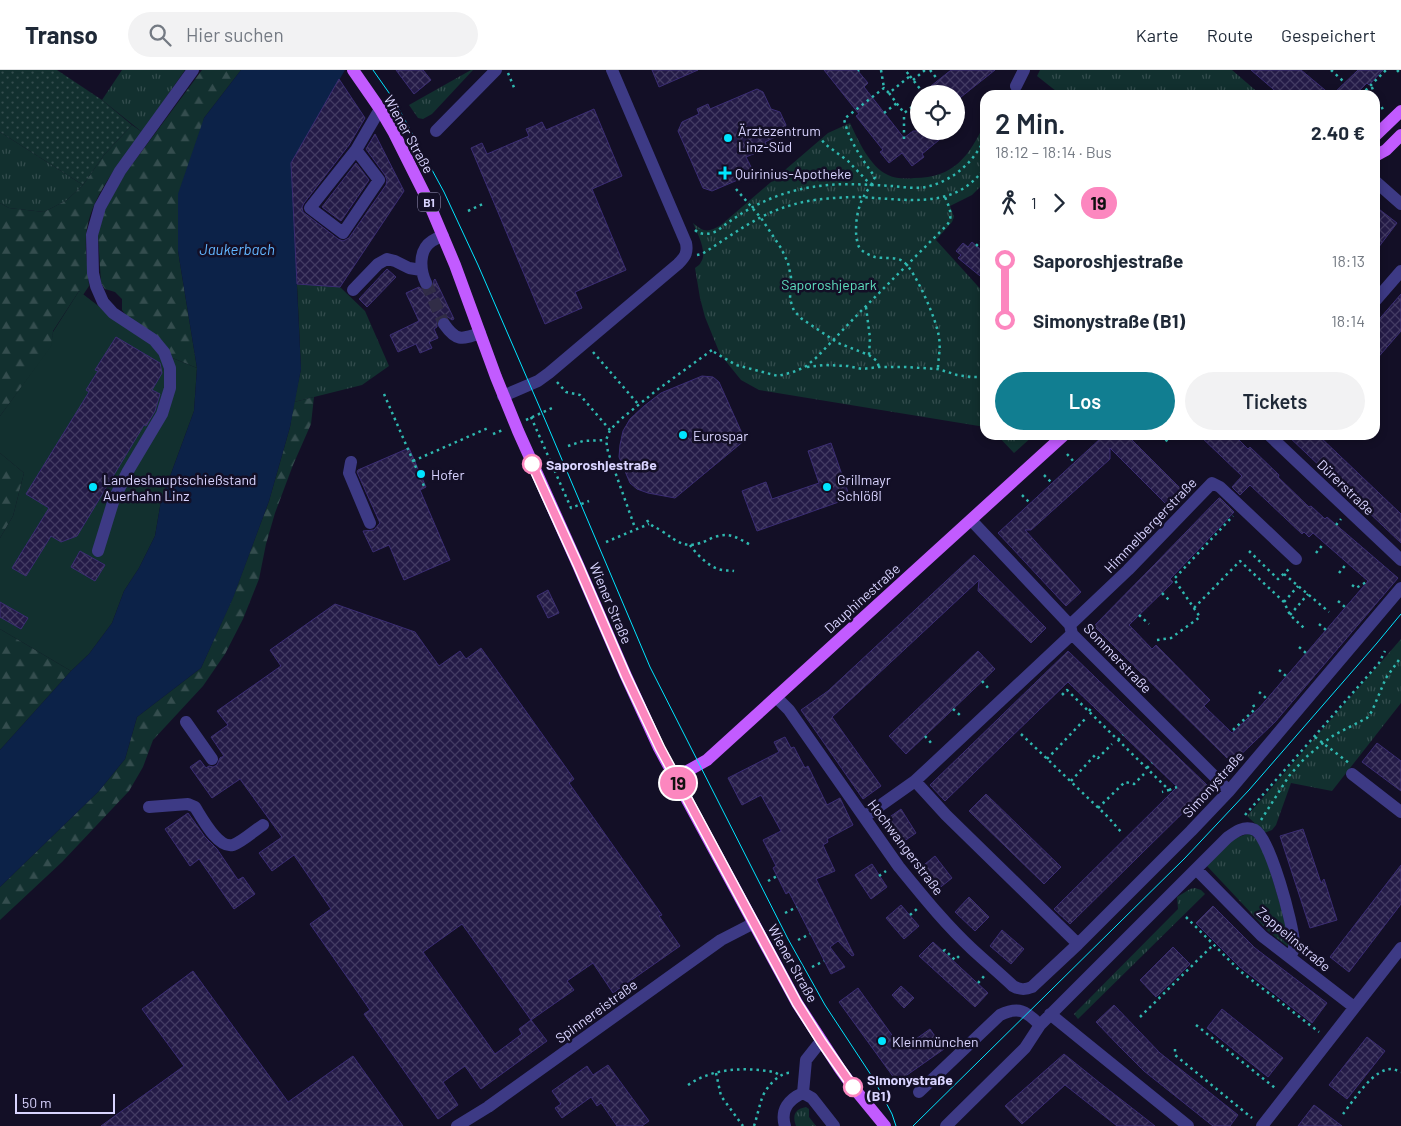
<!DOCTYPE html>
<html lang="de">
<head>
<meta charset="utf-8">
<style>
  :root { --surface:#fff; --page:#f2f2f3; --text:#1f2937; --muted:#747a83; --line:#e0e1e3; --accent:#117e91 }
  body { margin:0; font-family:Barlow,sans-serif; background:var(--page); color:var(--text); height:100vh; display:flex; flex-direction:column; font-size:19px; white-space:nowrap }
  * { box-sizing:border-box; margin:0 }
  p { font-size:16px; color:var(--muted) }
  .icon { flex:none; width:28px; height:28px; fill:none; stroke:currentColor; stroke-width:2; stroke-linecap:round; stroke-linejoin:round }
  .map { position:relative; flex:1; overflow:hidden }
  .side { position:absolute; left:980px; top:20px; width:400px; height:350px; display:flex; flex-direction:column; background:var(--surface); border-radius:15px; box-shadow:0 2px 8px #0003 }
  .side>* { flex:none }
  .badge { padding:0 10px; border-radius:16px; font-size:18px; line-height:32px }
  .fabs { position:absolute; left:910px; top:15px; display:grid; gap:10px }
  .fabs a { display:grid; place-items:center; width:55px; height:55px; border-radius:50%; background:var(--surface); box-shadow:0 2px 8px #0003; font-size:25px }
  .scale { position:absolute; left:15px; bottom:12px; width:100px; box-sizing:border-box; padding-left:5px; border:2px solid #d9d4ff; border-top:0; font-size:14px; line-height:18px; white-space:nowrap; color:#d9d4ff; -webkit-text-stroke:4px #130f26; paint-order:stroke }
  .map>.badge { position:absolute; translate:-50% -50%; box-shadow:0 0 0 2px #fff }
  .legs { display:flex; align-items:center; gap:8px; height:55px; padding:0 15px; font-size:16px }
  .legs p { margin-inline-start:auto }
  .summary { display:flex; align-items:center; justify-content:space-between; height:85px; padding:0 15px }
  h1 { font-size:28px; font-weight:600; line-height:38px }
  .primary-button { display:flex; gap:10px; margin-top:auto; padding:10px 15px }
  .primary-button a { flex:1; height:58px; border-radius:30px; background:var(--accent); color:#fff; font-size:20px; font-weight:600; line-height:58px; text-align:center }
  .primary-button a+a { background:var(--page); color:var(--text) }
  ul { padding:0 15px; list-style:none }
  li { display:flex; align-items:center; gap:18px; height:60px; font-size:19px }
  li i { display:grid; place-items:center; width:8px; height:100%; margin:0 6px; background:currentColor }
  li i::after { content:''; width:12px; height:12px; margin:-6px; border:4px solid; border-radius:50%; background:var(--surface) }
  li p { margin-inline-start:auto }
  li:first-child i { background:linear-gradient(#0000 50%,currentColor 0) }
  li:last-child i { background:linear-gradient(currentColor 50%,#0000 0) }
  header { display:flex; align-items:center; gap:30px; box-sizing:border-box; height:70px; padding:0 25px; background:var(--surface); border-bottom:1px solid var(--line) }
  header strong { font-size:24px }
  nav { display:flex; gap:28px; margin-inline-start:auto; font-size:18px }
  .search { width:350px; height:45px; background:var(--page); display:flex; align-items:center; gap:12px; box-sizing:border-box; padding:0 18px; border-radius:28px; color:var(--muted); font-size:19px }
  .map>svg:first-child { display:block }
</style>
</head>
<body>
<header>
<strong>Transo</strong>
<div class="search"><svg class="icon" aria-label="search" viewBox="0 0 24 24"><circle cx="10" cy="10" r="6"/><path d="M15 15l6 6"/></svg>Hier suchen</div>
<nav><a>Karte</a><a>Route</a><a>Gespeichert</a></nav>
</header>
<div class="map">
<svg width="1401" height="1056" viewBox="0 0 1401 1056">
  <defs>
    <pattern id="grass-tufts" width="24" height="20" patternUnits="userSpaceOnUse" patternTransform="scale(1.25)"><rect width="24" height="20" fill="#12302f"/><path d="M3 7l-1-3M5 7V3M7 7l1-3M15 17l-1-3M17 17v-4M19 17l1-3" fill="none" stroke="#344d4e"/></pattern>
    <pattern id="forest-firs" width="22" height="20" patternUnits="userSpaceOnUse" patternTransform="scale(1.25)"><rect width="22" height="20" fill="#12302f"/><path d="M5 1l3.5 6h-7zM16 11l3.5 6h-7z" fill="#344d4e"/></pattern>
    <pattern id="garden-dots" width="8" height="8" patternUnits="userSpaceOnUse" patternTransform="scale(1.25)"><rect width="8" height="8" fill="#12302f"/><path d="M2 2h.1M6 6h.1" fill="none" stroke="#344d4e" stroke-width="1.8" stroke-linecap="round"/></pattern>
    <pattern id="building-cross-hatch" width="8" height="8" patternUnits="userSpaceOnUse" patternTransform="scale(1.25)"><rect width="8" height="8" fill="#241b47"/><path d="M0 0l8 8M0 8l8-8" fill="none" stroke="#433b63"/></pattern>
  </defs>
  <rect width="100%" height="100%" fill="#130f26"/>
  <path fill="url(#grass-tufts)" d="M122,0H185L142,62L102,30Z
    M471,0H473L432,44L423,49L418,48L409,35Z
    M1040,0H1232L1261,25H1061L1037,6Z
    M850,53C858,70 870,97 888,105C896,109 906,109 914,108C954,108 969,86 985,53V112L972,125L950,136L954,147L952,152L936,170L985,224V357L759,320L741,310L720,284L705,247L700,228L695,198C697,196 700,195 701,192C708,183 697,162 693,153C704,163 709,162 721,155L828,63Z
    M0,62L83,115L67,130L44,142L9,138L0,133Z
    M297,214L340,217L365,241L389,296L362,315L294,332L301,299Z
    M997,365H1034L1014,383Z
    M1401,569V633L1332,721L1291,713L1276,755L1272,760L1264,763L1261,759L1247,746Z
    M1250,763L1263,777L1282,841L1290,875L1287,876L1268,861L1206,795L1230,770Z
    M1195,818L1201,820L1205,824L1078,949L1074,944L1178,839L1177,827L1190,819Z
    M806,1037L809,1039V1047L816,1056H796C792,1045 795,1039 806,1037Z"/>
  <path fill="url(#forest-firs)" d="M202,0H241L204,48L178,181L197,298L170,287L129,249L122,240V229L115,222L105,219L101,213L98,165L105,139L125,104Z
    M132,55L142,62C121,91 89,128 86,166C85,183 88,200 89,216L83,225L79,221L53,261L52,276L0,346V133L9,138L44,142L67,130L83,115L104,85Z
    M314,327L311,354L293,395L275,443L266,474L259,509L243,549L225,584L203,616L153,670L143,697L129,721L62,792L0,850V817L99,721L125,689L137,647L201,598L233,527L269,431L290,357L294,332Z
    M0,383L24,403L13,446L0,468Z
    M0,559L71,601L0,680Z"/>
  <path fill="url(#garden-dots)" d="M0,0H57L102,30L132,55L104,85L83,115L0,62Z"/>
  <path fill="#12302f" d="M79,221L123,255L170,287L197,298L194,341L161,431L155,466L139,498L124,521L112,553L89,584L71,601L0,559V468L13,446L24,403L0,383V346L51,276L53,262Z"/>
  <path fill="#0c2248" d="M241,0H345L291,93L301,299L290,357L269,431L233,528L201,598L137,647L125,689L99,721L0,817V680L71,601L89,584L112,553L124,521L139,498L155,466L161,431L194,341L197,298L178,181V124L204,48Z"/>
  <path fill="url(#building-cross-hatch)" stroke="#3b2d73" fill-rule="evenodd" d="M396,0H423L431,10L414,24Z
    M652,0H698L659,17Z
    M824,0H857L868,13L864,17L904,68L913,61H950L922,84L924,87L912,96L902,83L889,93L880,82L883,80L856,46L859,44Z
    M951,0H995L956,31V24H921Z
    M1251,0H1301L1331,25H1280Z
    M1358,0H1383L1369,15L1367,13L1355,25H1332Z
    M339,9L365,48L349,75L304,133L302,137L303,142L338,169L343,171L349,168L386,115L387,110L385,105L366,79L375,64L404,121L340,217L297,214L291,93Z
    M757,19L763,22L771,39L780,42L786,55L782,64L765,72L768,78L746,87L751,97L747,106L712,121L703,118L678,61L682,52L699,44L697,39L708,34L710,39Z
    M594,39L622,106L592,119L626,200L575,222L582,238L545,254L471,78L482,73L487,84L529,66L526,59L534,56L542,52L546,60Z
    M356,93L369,110L341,151L322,137Z
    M1375,136L1397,153L1375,182Z
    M972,172L985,183V210L958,188L961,185L956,181L963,173L968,177Z
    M387,199L396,207L367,237L359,229Z
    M435,209L454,249L452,250L448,247L443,246L440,247L437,250V257L434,259L438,268L429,272L432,278L420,283L416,274L398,282L390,265L419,251L406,223L419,217L424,221L429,220L433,218L434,210Z
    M1401,224V261L1375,291V254Z
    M116,267L160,293L162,303L152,320L160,324L155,341L146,356L144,355L77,466L61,472L51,466L26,506L12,498L49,438L26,424L89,322L86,320L98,301L95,300Z
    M702,306L713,307L719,312L745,370L675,428L648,423L637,419L630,413L619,387L620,375L623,361L630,349L644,336L661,323Z
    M1098,365H1127L1183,421L1168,436L1110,378V389L1031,460H1025L1081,522L1066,536L998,463L1101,368Z
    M1199,365H1234L1248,379L1250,377L1279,405L1278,407L1309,437L1311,436L1325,449L1327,447L1398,508L1275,652L1232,693L1094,556L1155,494L1219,428H1220L1234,442L1170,509L1173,512L1129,555L1152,579L1156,575L1210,630L1204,636L1232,663L1260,637L1368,511L1313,463L1309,467L1304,462L1302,464L1250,415L1240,425L1232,417L1242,406Z
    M1287,365H1318L1401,444V473Z
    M831,373L850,428L757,461L742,421L766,412L772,429L819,413L808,381Z
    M409,378L426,417L420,420L450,490L404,510L389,475L373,482L363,461L374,460L380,453L357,402L358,400Z
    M80,481L105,495L95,511L71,497Z
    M974,485L1046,558L1031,573L978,521L979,510L832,647L881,716L863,729L801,640L828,621Z
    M548,520L559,543L548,548L537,526Z
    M0,532L28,548L21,559L0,547Z
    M335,534L415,562L439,596L460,581L466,589L481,578L574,709L569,713L662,845L659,846L680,876L613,923L593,893L567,911L574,920L531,950L547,971L481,1019L465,996L443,1012L458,1035L438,1049L364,944L370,940L310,854L331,839L294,785L272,801L259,783L282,767L240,709L212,728L190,697L200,690L206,698L209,696L213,697L217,695L220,688L224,686L211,667L228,655L217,641L281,596L270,580ZM462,854L531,950L519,959L522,964L495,984L423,882Z
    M978,581L995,599L906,684L889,666Z
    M1068,581L1209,717L1070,854L1054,839L1177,717L1068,612L945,731L930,715Z
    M785,667L791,678L794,677L805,698L808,696L827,735L840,728L853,755L827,769L828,772L823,775L835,801L816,809L854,885L852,886L838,871L830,877L845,897L831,904L789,822L786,824L773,798L776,796L763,770L781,761L761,725L742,735L728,708L779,682L774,672Z
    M1377,673L1401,691V721L1362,692Z
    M986,724L1061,797L1044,814L969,741Z
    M901,739L916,763L900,774L884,751Z
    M188,743L205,767L217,779L238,810L243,807L255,824L234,839L199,789L190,796L165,759Z
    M1303,759L1321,813L1324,809L1337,850L1310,858L1280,766Z
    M935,786L952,808L937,820L920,798Z
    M872,794L887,817L871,829L855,805Z
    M1401,795V834L1349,902L1330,887Z
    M969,827L989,847L975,861L955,842Z
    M901,835L919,856L904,869L886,848Z
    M1213,836L1255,878L1327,933L1312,953L1240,897L1196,853Z
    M1002,860L1024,879L1011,894L990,876Z
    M933,872L988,923L975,937L919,886Z
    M1173,877L1190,894L1156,927L1140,910Z
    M193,901L288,1032L353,986L403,1056H101L184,996L142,939Z
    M901,916L914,928L904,938L892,925Z
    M858,918L902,979L930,959L944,979L897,1012L839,932Z
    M1114,935L1160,983L1238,1045L1230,1056H1213L1144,1001L1120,977L1096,952Z
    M1222,939L1283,988L1268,1007L1207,958Z
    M1367,967L1385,981L1347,1029L1329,1015Z
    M1064,984L1100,1013L1155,1056H1117L1065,1015L1022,1054L1005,1036Z
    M608,995L649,1051L642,1056H617L601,1033L597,1036L591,1027L562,1048L555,1038L561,1034L552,1021L587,996L593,1005Z
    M1314,1035L1342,1056H1298Z"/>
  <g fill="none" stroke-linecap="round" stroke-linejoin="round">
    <path stroke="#312d47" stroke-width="12" stroke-dasharray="12 6" stroke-linecap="butt" d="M426,213L444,254"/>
    <path stroke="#2fb8b0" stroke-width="2.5" stroke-dasharray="2.5 4" stroke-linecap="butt" d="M881,0L884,18
      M930,0L938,10
      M1331,0L1343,11
      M1397,0L1401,4
      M858,1L859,0
      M508,3L515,20
      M910,6L924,24
      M913,10L925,0
      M889,23L904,43L919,32
      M1361,25L1386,0
      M1370,25L1373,20L1371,15
      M1375,41L1385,37
      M884,43L897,33
      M806,62L817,64L825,74L848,91L871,115C867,121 862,128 860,135C856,145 854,167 859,177C862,182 869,185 875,187C883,189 897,186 904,192C916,202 938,253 939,268C941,278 938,289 938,299
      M904,69V43
      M871,115L875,107C862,89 849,71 844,49L884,18L889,23L910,6L905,0
      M736,119L761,148L781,178L788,193L791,207L790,229L794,241L802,249L838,273L869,285L877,291L879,297
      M468,141L485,133
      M695,160C702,166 710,164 717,161C751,134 784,119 828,115C849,113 871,115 892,116C903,117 916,119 926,117C953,111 974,92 985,68
      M976,176L985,167
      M697,185L702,184C731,166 758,144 792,135C811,129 832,128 852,127C899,127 954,144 985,97
      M866,237L870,268L869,285
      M593,282L638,334
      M714,282L736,295L778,306L793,302L805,297L817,287L860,242L947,155C954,146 949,137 945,127
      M807,297L824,295L848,296L862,299L879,297H905L938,299L957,305L971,307H985
      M557,312L566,322L580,325L610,360
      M384,324L424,416
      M531,347L571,438L589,431
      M526,350L552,338
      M493,364L505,359
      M1161,365L1169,373
      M568,376L583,371L606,370
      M1067,384L1074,392
      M413,391L488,358
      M1044,405L1052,413
      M1022,425L1030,433
      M647,450C650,456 656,457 662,461C679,473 686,480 708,470C713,467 720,465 726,465C735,465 744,472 751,475
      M634,455L608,382L606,370L610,360L621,349L657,320L712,280
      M1336,455L1341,449
      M606,472L649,454
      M690,475C697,485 710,498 722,500C726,501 730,500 734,501
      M1249,481L1278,509L1289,499
      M1316,483L1324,473
      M1339,503L1347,493
      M1284,504L1329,542
      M1352,515L1356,518L1368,511
      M1162,523L1171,532
      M1338,531L1345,537
      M1284,532L1298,516
      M1194,538L1240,491L1284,532L1290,545L1304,558
      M1139,545L1149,554
      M1290,545L1308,524
      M1319,554L1326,560
      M1157,570L1171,568L1200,547L1174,509L1233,446
      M1299,577L1306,583
      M1279,600L1286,606
      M982,611L989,619
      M1259,622L1267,629
      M1062,625L1067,620L1169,720L1162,722
      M953,639L961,646
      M1089,641L1093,636
      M1233,660L1255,639L1252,632
      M1021,664L1108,747L1122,763
      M925,666L932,674
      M1315,667L1349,693
      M1118,670L1123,665
      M1047,689L1086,648
      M1147,698L1152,693
      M1071,711L1095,685L1098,688L1112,674
      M1169,720L1177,717
      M1098,738L1125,712L1134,714L1144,704
      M1245,745L1379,593L1385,581
      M1261,750L1289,706L1305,688L1323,673L1334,665L1367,648L1372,641L1386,608L1401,587
      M879,806L886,801
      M768,811L777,806
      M785,843L797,837
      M910,845L918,838
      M1186,847L1240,901L1319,962
      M798,870L810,864
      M943,881L945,880L955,890L960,885
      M812,897L824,891
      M978,913L985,905
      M1140,947L1213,875
      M1196,955L1275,1018
      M1175,979V985L1252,1048
      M716,1003L721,1026L743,1056
      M688,1015C710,1000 735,998 760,1000C767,1001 774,1001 779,1005
      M1343,1044C1354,1030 1374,997 1393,999C1396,1000 1398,1001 1401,1002
      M754,1056C757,1047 759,1037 762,1028C766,1017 780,1001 792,1003"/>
    <path stroke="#3d3a85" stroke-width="12" d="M1016,16L1024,0
      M436,61L496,0
      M356,80L379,110L343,163L310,138L356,80L380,39
      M1375,111L1401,134
      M426,213C420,200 418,180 432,171C435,169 440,167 443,166
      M353,220L378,194L387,189L395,191L409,198L421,200
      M1375,231L1401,201
      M444,254C456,271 461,270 480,263
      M503,326L538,311L549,303L678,194C685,187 688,183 686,173L612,0
      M1269,365L1401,490
      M351,392L349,403L370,453
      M971,450L1070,555L1072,564L1229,721
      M98,481L114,429L128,401L162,344L170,318V298L164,282L154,270L113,243L103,232L96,216L93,203L92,165L100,137L120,101L193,0
      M1070,555L1128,500L1212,413L1220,417L1296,489
      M776,627L789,640L899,797C922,825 945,854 972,879C985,891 999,903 1013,916C1020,920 1025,920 1032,917L1078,874L1191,761L1229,721L1401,518
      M186,652L212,689
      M1352,704L1401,742
      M915,711L946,745L1078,874
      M149,737L188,734L195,737C202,748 218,779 233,775C242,772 255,760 263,755
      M864,747L915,711L1072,564
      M1196,799L1262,866L1354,937
      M1050,944L1188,1056
      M919,1022L1000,945C1019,936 1026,941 1040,955
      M803,1023L806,990L821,971
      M803,1023L812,1028L834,1056
      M457,1056L488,1037L721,870L754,853
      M785,1056C780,1040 789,1029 803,1023
      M946,1056L1025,978L1040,955L1227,768C1235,762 1244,755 1255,760C1270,768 1293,854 1294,873C1295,878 1293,882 1290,887
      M1262,1056L1401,878"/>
    <path stroke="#c25bff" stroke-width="12" d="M353,0L380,39L394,63L428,131L455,195L496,307L518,361L578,495L626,606L659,678L797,933L840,999L853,1017L885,1056
      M1375,66L1401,41
      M1375,86L1386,80L1401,65
      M675,708L707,690L1064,365"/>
    <path stroke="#00e5ff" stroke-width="1" d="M373,0L394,30L425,87L444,122L478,195L546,352L650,597L788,869L825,935L873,1008L892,1044L896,1056
      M913,1056L1185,788L1249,720L1377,573L1401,544"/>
  </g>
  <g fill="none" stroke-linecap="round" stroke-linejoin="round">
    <defs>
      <path id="line-1" d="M532,394L578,495L626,606L660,678L797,933L821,971L853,1017"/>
    </defs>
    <use href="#line-1" stroke="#fff" stroke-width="11"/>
    <use href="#line-1" stroke="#fc87bf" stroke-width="8"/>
  </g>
  <g fill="#00e5ff" stroke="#130f26" stroke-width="2">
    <circle cx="728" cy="68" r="5"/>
    <path d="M722.5 95.5h5v5h5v5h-5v5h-5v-5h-5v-5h5z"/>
    <circle cx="683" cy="365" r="5"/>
    <circle cx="421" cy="404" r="5"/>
    <circle cx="93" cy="417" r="5"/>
    <circle cx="827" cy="417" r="5"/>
    <circle cx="882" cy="971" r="5"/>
  </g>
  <g fill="#fff" stroke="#fc87bf" stroke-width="2.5">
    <circle cx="532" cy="394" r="9"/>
    <circle cx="853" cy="1017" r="9"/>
  </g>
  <g text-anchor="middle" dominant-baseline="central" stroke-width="5" stroke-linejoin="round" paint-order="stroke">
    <rect fill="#130f26" stroke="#9e99be" stroke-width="1" x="418" y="122.5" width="22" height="19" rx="4"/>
    <g font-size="12" font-weight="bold" fill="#d9d4ff">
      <text x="429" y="132">B1</text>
    </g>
    <g font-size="14" fill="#d9d4ff" stroke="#130f26" text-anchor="start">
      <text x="738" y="60">Ärztezentrum<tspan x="738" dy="16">Linz-Süd</tspan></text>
      <text x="735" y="103">Quirinius-Apotheke</text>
      <text x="693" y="365">Eurospar</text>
      <text x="431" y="404">Hofer</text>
      <text x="103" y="409">Landeshauptschießstand<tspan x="103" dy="16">Auerhahn Linz</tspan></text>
      <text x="837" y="409">Grillmayr<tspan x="837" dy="16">Schlößl</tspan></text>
      <text x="892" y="971">Kleinmünchen</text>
    </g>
    <g font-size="14" fill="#d9d4ff" stroke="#130f26">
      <text transform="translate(409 64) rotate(61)">Wiener Straße</text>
      <text transform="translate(1346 417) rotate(44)">Dürerstraße</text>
      <text transform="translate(1150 455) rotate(-46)">Himmelbergerstraße</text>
      <text transform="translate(862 528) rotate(-42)">Dauphinestraße</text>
      <text transform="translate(611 533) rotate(67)">Wiener Straße</text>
      <text transform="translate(1118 588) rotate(46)">Sommerstraße</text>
      <text transform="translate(1213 714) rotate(-48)">Simonystraße</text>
      <text transform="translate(906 777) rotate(53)">Hochwangerstraße</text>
      <text transform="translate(1294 869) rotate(40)">Zeppelinstraße</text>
      <text transform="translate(793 893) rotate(61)">Wiener Straße</text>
      <text transform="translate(596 941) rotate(-36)">Spinnereistraße</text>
    </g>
    <g font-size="14" fill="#5fe0c0" stroke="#130f26">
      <text x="829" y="214">Saporoshjepark</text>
    </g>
    <g font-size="14" font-weight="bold" fill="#d9d4ff" stroke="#130f26" text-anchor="start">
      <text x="546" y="394">Saporoshjestraße</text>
      <text x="867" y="1009">Simonystraße<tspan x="867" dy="16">(B1)</tspan></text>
    </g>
    <g font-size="15" font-style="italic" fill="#62b6ff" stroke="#130f26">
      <text x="237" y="179">Jaukerbach</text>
    </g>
  </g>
</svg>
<div class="fabs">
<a><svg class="icon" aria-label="locate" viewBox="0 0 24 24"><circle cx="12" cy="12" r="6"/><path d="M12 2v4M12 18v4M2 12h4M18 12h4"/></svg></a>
</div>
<div class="scale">50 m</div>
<b class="badge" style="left:678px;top:713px;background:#fc87bf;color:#111">19</b>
<section class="side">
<div class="summary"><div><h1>2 Min.</h1><p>18:12 – 18:14 · Bus</p></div><b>2.40 €</b></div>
<div class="legs"><svg class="icon" aria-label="walk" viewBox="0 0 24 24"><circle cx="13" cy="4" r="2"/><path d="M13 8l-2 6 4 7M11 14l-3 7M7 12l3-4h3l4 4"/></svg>1<svg class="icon" aria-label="forward" viewBox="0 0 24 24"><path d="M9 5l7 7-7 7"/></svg><b class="badge" style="background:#fc87bf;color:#111">19</b></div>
<ul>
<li><i style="color:#fc87bf"></i><b>Saporoshjestraße</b><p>18:13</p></li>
<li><i style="color:#fc87bf"></i><b>Simonystraße (B1)</b><p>18:14</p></li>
</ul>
<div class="primary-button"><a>Los</a><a>Tickets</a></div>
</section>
</div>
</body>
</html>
